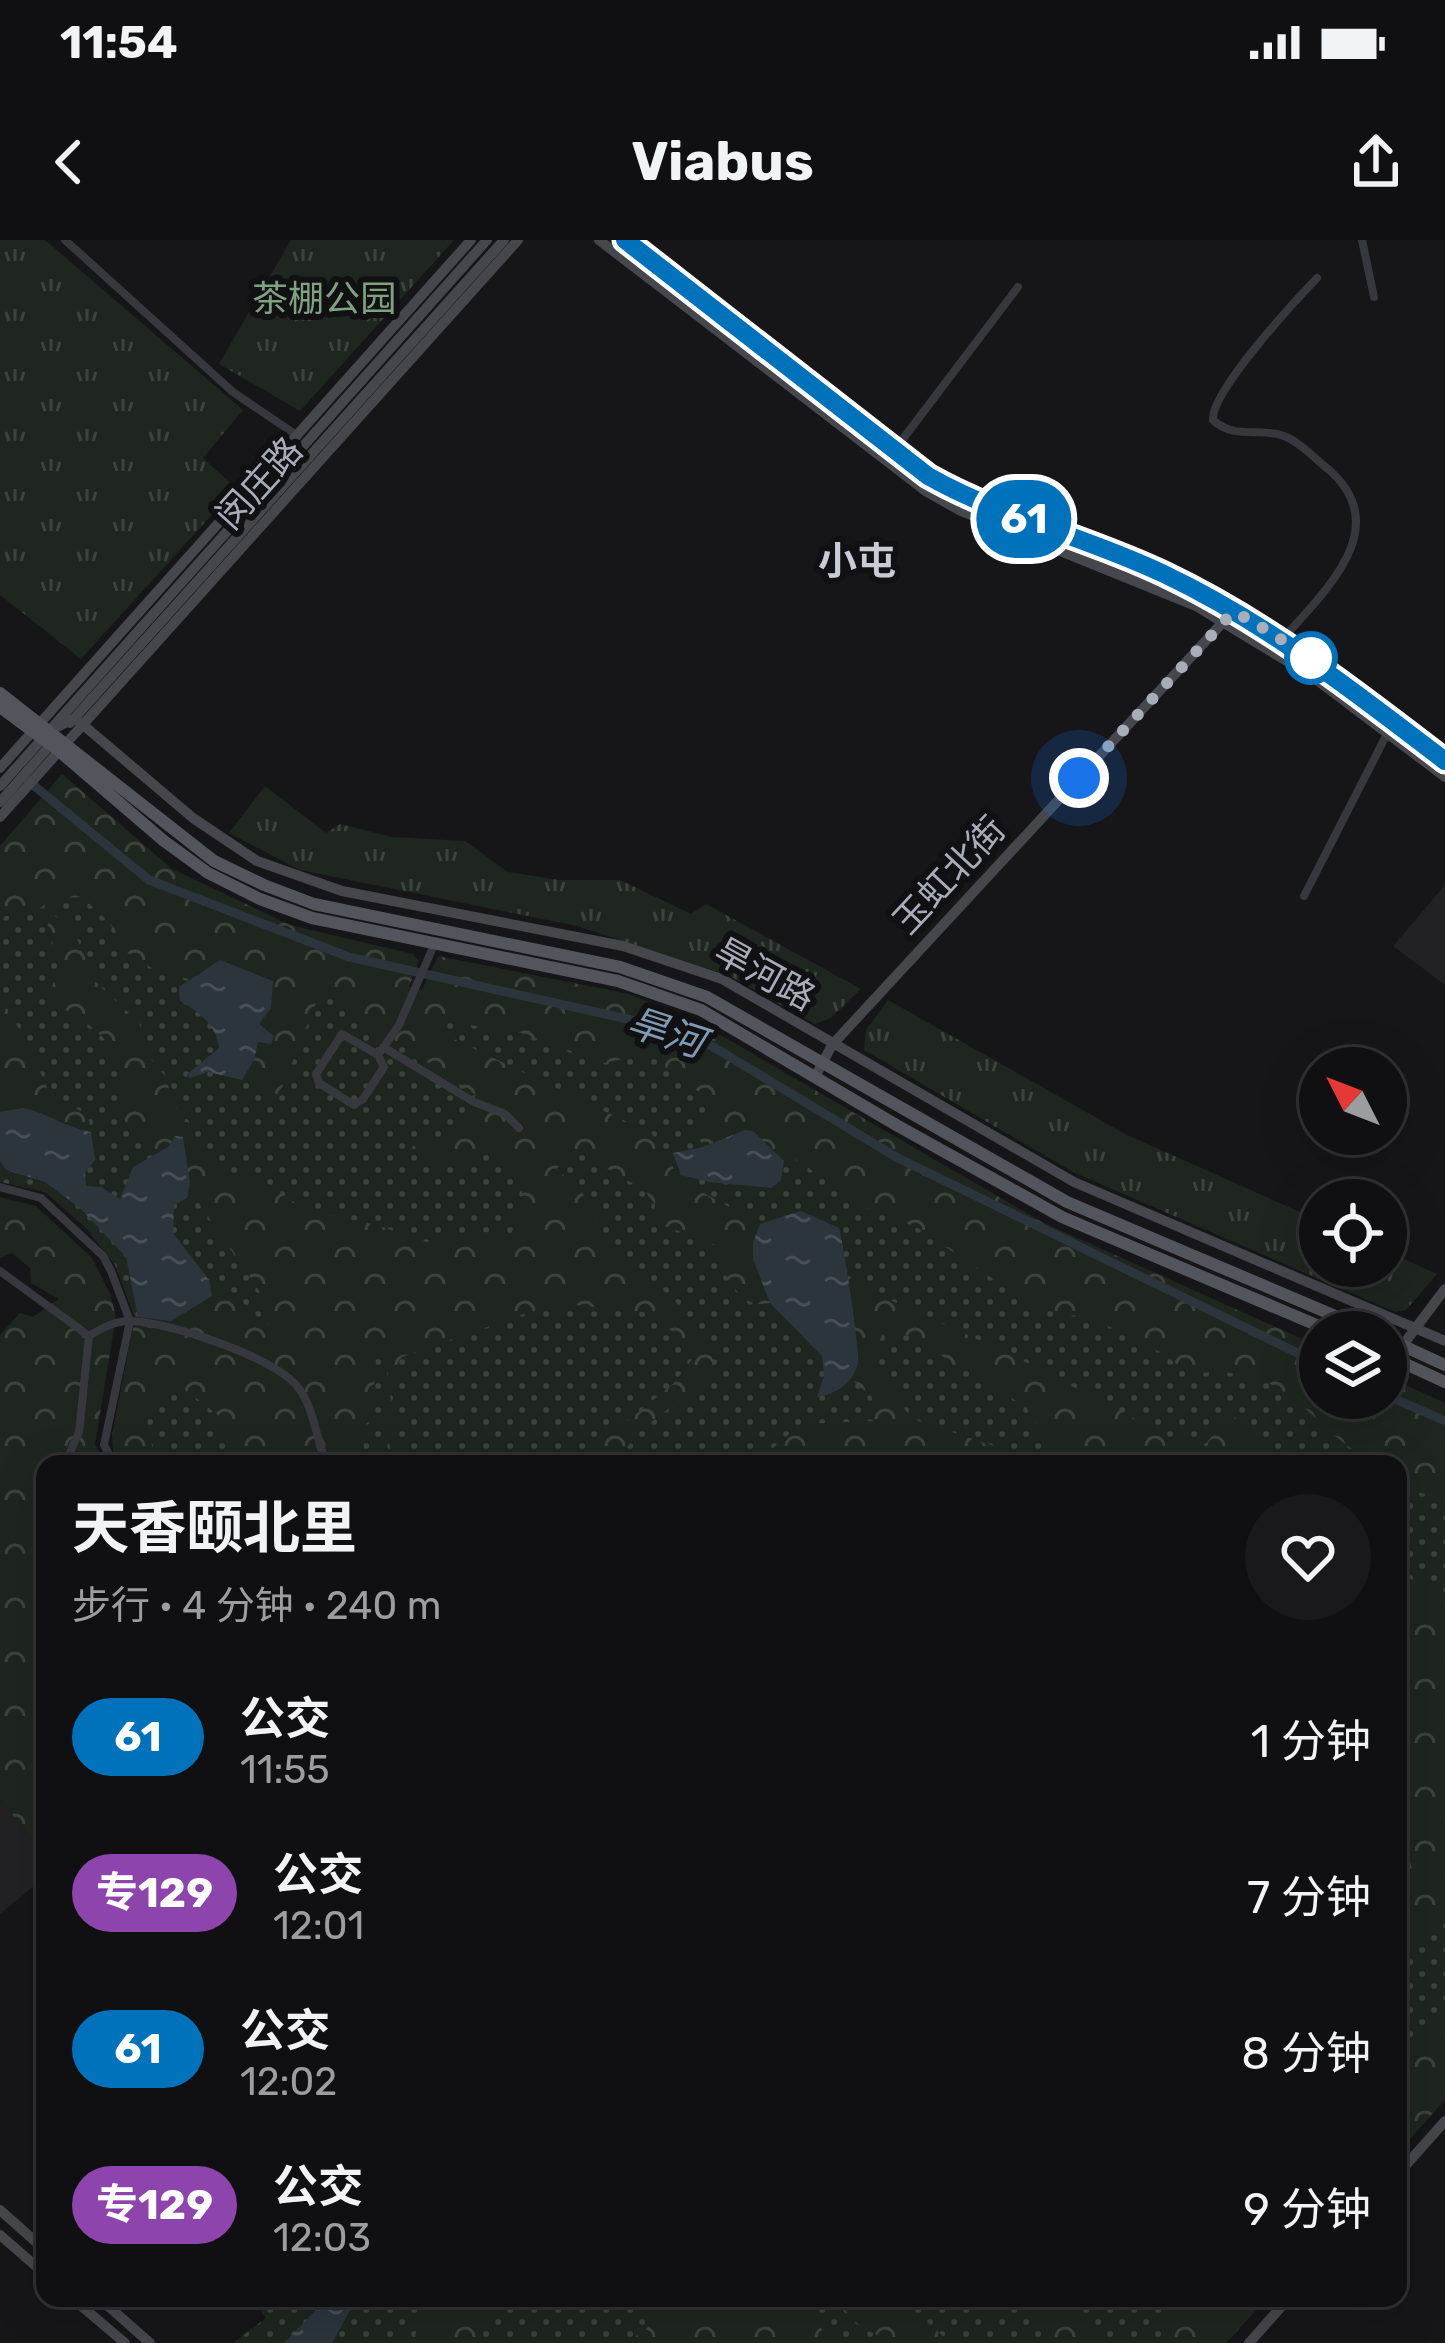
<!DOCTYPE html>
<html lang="zh">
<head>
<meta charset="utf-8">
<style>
  :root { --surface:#101012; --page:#19191b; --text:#f1f3f6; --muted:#9c9d9f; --line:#303032 }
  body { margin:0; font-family:Rubik,"Noto Sans SC",sans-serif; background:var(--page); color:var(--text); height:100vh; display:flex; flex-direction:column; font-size:45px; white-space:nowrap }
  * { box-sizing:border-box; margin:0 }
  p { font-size:39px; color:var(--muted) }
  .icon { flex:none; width:66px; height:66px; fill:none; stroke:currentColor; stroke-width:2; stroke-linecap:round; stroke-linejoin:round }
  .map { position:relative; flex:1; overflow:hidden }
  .panel { position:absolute; left:36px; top:1215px; width:1371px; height:852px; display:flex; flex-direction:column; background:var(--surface); border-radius:24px; box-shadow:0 12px 48px #0002,0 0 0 3px var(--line) }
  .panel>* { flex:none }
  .badge { padding:0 24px; border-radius:39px; font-size:42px; line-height:78px }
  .needle { width:78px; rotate:312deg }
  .buttons { position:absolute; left:1299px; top:807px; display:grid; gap:24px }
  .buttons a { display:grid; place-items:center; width:108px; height:108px; border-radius:50%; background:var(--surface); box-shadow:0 12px 48px #0002,0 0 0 3px var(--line); font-size:60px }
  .you { position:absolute; width:60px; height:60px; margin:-30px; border:9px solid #fff; border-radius:50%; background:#1a73e8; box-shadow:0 0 0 18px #1a73e833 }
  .map>.badge { position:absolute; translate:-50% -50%; box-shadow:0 0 0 6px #fff }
  .round { display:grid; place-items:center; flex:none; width:126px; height:126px; border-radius:63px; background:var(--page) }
  .summary { display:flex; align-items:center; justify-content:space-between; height:204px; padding:0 36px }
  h1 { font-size:57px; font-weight:700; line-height:90px }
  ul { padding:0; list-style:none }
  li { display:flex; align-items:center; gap:36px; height:156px; padding:0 36px }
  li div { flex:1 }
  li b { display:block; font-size:45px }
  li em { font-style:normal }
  li .badge { min-width:132px; font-weight:700; text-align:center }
  .status { display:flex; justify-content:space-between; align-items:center; height:84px; padding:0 60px; background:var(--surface); direction:ltr }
  .status svg { height:33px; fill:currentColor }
  header { display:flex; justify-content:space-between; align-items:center; height:156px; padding:0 36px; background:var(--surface); font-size:54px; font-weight:700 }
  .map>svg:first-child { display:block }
</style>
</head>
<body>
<div class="status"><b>11:54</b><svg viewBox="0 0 49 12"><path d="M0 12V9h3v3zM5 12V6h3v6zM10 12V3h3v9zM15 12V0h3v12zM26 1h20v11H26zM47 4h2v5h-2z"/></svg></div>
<header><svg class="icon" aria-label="back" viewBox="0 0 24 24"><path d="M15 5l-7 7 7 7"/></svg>Viabus<svg class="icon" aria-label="share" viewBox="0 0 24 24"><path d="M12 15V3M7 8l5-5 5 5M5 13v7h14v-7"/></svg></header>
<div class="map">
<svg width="1445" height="2103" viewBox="0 0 1445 2103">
  <defs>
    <pattern id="grass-dots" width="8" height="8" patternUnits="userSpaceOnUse" patternTransform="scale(3)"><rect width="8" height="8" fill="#1e261f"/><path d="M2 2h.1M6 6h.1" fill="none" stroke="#3c433d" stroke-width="1.8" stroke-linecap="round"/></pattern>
    <pattern id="forest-crowns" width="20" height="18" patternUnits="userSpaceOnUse" patternTransform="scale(3)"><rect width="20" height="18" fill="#1e261f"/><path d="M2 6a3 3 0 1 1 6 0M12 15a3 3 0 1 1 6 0" fill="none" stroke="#3c433d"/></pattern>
    <pattern id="park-tufts" width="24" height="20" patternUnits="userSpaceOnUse" patternTransform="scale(3)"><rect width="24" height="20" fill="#1e261f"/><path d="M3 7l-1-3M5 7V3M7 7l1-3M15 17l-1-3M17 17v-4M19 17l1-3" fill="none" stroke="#3c433d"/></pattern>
    <pattern id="water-ripples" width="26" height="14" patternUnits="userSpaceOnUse" patternTransform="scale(3)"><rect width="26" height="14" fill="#2c353c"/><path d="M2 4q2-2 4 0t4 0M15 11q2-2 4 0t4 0" fill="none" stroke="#485056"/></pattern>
  </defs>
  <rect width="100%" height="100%" fill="#161618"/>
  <path fill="#222225" d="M1445,645V745L1393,706Z
    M0,1558L45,1618V1637L0,1674Z"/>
  <path fill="url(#grass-dots)" d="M36,566L314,723L421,750L568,762L1320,1158L1445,1202V1856L1398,1909V1224H119L112,1196L135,1078L115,1025L85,987L45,952L0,942V606Z
    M251,2058H1265L1225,2103H233L266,2078Z"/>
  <path fill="url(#forest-crowns)" d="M62,534L172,629L290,685L413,714L419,721L409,747L422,750L438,716L629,754L698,782L1044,983L1320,1107V1158H1386V1136L1445,1163V1260L1411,1250L1398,1240V1224C1348,1224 1319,1173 1281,1150C1254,1132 1221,1130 1190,1134L1162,1113L1096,1080L1034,1067L918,988L863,966L791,916L784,921C745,883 752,887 703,907L697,893L715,864L648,814L604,823L521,793L438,780L433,789L652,894L682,941L760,984C748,1016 761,1033 770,1063C743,1069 734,1047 720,1026L724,1008L665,986L653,978L655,964L644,950L575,910L557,928C573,948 589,953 598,978L586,991C629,1022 712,1076 715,1133L641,1190L613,1224H575L674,1143L693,1118L676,1094L643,1072L575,1065L524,1074L402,1117C380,1146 394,1193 407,1224H395L393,1220L384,1180L389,1120L376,1116L372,1181L367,1183L363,1204L369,1224H246L219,1199V1176L184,1149L151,1161C144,1187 148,1202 162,1224H119L113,1211L112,1196L134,1084L169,1093L171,1081L211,1056L209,1040L215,1035L267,1086L275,1074L198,962L187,958L190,943L168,907L154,913L111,866L122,861C114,791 103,795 48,758L61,723L46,688L53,674L75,694L95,741L139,783L149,817L167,838L171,862L189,884L212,928L235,936L260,938L305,970L377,985L426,1002L478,991L510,996L518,977L523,946L506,921L495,912C463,921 436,936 409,908L449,894L476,855L321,751L279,855L242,840C274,787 249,767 221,720L192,740L155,730L126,712L110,683L82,657L53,658L34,673L5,676L0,684V606Z
    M0,757L27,802L49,852L88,875L91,892C55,887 38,864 0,872Z
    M0,957L36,966L92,1018L110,1054L116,1076L95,1204L105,1224H45V1618L0,1558V1095L20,1073L33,1077L59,1059L31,1043L30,1028L12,1013L0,1018Z
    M846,1034L881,1056L1016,1117L1177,1201L1205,1205L1231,1173L1273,1224H1060L1026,1167L904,1093L886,1088L868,1122L894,1150L910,1178L1006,1210L1017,1224H754L801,1184L873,1181L872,1157L850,1138L858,1122Z
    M1398,1322L1413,1342L1445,1352V1682L1413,1711L1398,1702V1660L1414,1641L1398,1551Z
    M1445,1773V1860L1398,1912V1824Z
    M444,2058H494L485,2087L473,2103H410L428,2072Z
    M633,2058H774L801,2067L835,2103H627L647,2088L650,2076Z
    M838,2058H899L951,2103C903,2103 860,2103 838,2058Z
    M973,2058H1067L1097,2103H1050L1021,2065L989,2075Z
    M1169,2058H1267L1226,2103H1159Z"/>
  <path fill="url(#park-tufts)" d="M0,0H45L243,170L203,218L236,248L81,419L0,355Z
    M291,0H454L300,171L219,124Z
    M265,546L326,593L340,584L392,597L465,601L508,632L559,640H620L691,674L706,664L861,749L831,778L815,784L728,735L577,686L300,630L229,593Z
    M888,760L1125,894L1320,981V1026H1386V1011L1437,1034L1406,1070L1395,1072L1073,932L864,810L866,790Z"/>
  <path fill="url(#water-ripples)" d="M220,720L273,741L271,768L259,784L274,796L271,804L258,802L254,820L242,840L208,832L190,838L186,835L219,808C217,786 198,770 180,761L179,747Z
    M23,868C48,873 66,888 91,892L95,920L85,933L86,946L101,947L120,959L133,927L168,907L175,896L183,897L190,943L187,958L174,965L173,993L209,1040L212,1056L171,1081L138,1077L126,1017L80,968L45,942L6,930L0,921V872Z
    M745,890L753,891L784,921L781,940L771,948L709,942L681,935L673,913L703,907Z
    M801,971L839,988C843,1000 860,1112 858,1122C854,1143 836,1154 817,1157L824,1136L822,1116L770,1063L753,1019V1003L760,984Z
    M321,2058H357L332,2103H284L318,2068Z"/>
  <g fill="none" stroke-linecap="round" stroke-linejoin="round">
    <path stroke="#2c353c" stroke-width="9" d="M27,540L149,640L349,717L690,793L898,918L1320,1124
      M1386,1155L1445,1181"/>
    <path stroke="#37383d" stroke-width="8" d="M65,0L233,152L298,196
      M1362,0L1374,57
      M893,212L1018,47
      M1282,400C1322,353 1397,288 1328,229C1314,218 1300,202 1284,196C1260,187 1234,200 1213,180C1210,153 1294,62 1317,38
      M1304,656L1388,492
      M383,807L474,862L505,874L519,888
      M378,815L384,827L363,859L354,865L319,843L316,834L342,794L378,815L399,785L434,705
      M0,947L41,958L103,1016L111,1031L130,1081L104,1205L114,1224
      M0,1031L89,1096
      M65,1224L79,1192L89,1096C102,1088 116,1080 132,1081C173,1084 259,1113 290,1139C315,1160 314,1197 327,1224"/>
    <path stroke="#45474d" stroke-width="10" d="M599,0L927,252L959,270L1196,366L1313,437L1445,537
      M625,0L928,235C1002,278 1087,297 1164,334C1267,383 1354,452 1445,521
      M70,483L504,0
      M51,490L75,478L193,578L257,621L342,651L623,706L722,739L1074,942L1445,1101
      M0,528L471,0
      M0,546L487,0
      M0,562L54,501
      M0,577L518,0
      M815,837L832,805L1225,380
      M1403,1105L1445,1049
      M1398,1934L1445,1881
      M0,1970L45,2010
      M0,1995L45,2034
      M72,2058L125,2103
      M99,2058L150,2103
      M1249,2103L1289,2058"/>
    <path stroke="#53555c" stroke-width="12" d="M0,453L214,621L264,645L314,664L620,727L707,757L1067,962L1373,1092
      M0,467L59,511L164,601L208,633L260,659L312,678L618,741L701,770L898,886L1062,977L1333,1092
      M1386,1098L1445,1125
      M1386,1115L1445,1142"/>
  </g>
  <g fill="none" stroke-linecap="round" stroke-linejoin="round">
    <defs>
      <path id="line" d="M625,0L928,236C1002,278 1087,297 1164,334C1267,383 1355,452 1445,521"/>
    </defs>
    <use href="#line" stroke="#fff" stroke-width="27"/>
    <use href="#line" stroke="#0072bc" stroke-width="18"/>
    <path stroke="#a8adb8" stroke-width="12" stroke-dasharray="0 21.6" d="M1079,538L1232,373L1247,378L1311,418"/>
  </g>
  <circle fill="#fff" stroke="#0072bc" stroke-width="6" cx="1311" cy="418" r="24"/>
  <g text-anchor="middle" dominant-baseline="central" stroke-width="12" stroke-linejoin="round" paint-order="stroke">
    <g font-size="36" fill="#7fa381" stroke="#111113">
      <text x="324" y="58">茶棚公园</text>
    </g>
    <g font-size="36" fill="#a8adb8" stroke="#111113">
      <text transform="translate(259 243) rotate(-48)">闵庄路</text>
      <text transform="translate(949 635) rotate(-47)">玉虹北街</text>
      <text transform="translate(765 734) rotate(29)">旱河路</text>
    </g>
    <g font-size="39" font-weight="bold" fill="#c9ccd4" stroke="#111113">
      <text x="857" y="322">小屯</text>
    </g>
    <g font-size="39" font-style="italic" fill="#7f9bb3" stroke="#111113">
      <text transform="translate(666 793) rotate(18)">旱河</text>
    </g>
  </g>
</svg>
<div class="buttons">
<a><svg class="needle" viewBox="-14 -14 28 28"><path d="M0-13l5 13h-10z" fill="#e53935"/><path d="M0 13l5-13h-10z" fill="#9c9d9f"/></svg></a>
<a><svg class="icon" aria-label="locate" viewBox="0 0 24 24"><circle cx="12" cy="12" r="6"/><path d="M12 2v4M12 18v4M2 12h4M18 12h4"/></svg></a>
<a><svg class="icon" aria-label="layers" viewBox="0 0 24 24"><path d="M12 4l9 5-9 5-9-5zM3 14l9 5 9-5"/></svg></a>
</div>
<div class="you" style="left:1079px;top:538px"></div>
<b class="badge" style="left:1024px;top:279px;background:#0072bc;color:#fff">61</b>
<section class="panel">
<div class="summary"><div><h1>天香颐北里</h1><p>步行 · 4 分钟 · 240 m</p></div><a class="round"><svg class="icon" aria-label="heart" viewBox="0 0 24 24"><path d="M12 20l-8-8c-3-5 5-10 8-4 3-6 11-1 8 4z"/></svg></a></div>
<ul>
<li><span class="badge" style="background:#0072bc;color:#fff">61</span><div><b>公交</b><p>11:55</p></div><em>1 分钟</em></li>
<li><span class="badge" style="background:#8e44ad;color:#fff">专129</span><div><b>公交</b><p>12:01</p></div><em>7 分钟</em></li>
<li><span class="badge" style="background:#0072bc;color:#fff">61</span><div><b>公交</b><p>12:02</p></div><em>8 分钟</em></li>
<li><span class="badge" style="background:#8e44ad;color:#fff">专129</span><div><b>公交</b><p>12:03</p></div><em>9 分钟</em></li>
</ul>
</section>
</div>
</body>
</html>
